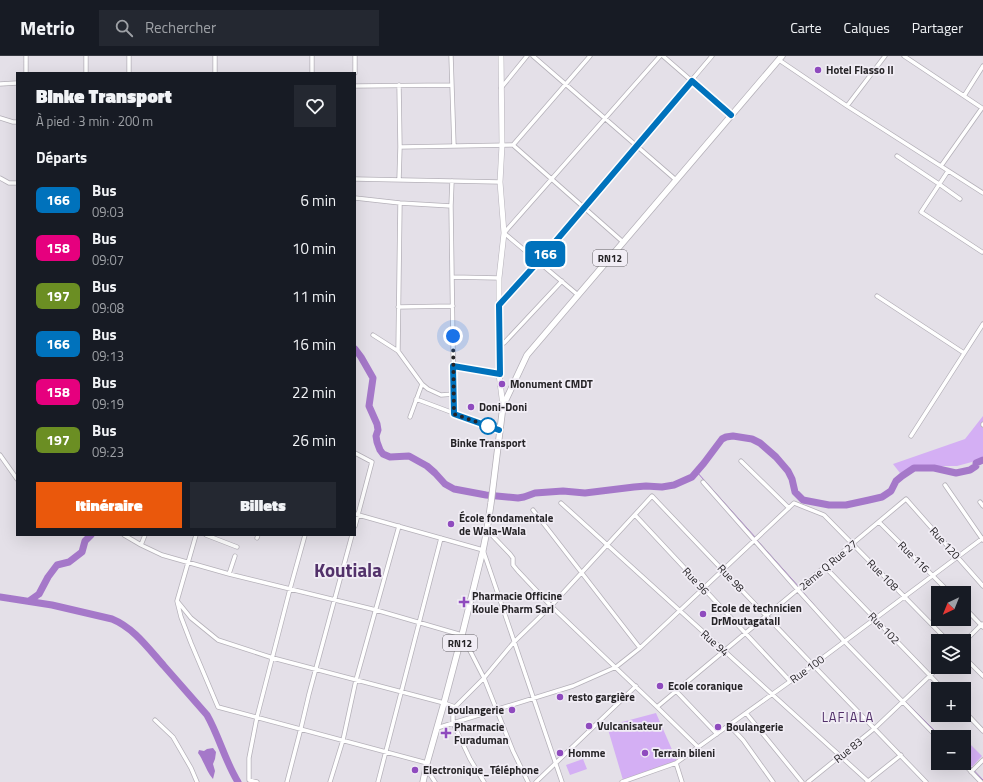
<!DOCTYPE html>
<html lang="fr">
<head>
<meta charset="utf-8">
<style>
  :root { --surface:#171b24; --page:#242831; --text:#f1f3f6; --muted:#9ea1a6; --line:#363941; --accent:#ea580c }
  body { margin:0; font-family:"Titillium Web",sans-serif; background:var(--page); color:var(--text); height:100vh; display:flex; flex-direction:column; font-size:15px; white-space:nowrap }
  * { box-sizing:border-box; margin:0 }
  p { font-size:13px; color:var(--muted) }
  .icon { flex:none; width:22px; height:22px; fill:none; stroke:currentColor; stroke-width:2; stroke-linecap:round; stroke-linejoin:round }
  .map { position:relative; flex:1; overflow:hidden }
  .details { position:absolute; left:16px; top:16px; width:340px; height:464px; display:flex; flex-direction:column; background:var(--surface); border-radius:0px; box-shadow:0 4px 16px #0002 }
  .details>* { flex:none }
  .badge { padding:0 8px; border-radius:6px; font-size:14px; line-height:26px }
  .needle { width:26px; rotate:223deg }
  .buttons { position:absolute; left:931px; top:530px; display:grid; gap:8px }
  .buttons a { display:grid; place-items:center; width:40px; height:40px; border-radius:0px; background:var(--surface); box-shadow:0 4px 16px #0002; font-size:20px }
  .you { position:absolute; width:20px; height:20px; margin:-10px; border:3px solid #fff; border-radius:50%; background:#1a73e8; box-shadow:0 0 0 6px #1a73e833 }
  .map>.badge { position:absolute; translate:-50% -50%; box-shadow:0 0 0 2px #fff }
  h2 { padding:0 20px; font-size:15px; line-height:36px }
  .round { display:grid; place-items:center; flex:none; width:42px; height:42px; border-radius:0px; background:var(--page) }
  .overview { display:flex; align-items:center; justify-content:space-between; height:68px; padding:0 20px }
  h1 { font-size:19px; font-weight:800; line-height:30px }
  .primary-button { display:flex; gap:8px; margin-top:auto; padding:8px 20px }
  .primary-button a { flex:1; height:46px; border-radius:0px; background:var(--accent); color:#fff; font-size:16px; font-weight:800; line-height:46px; text-align:center }
  .primary-button a+a { background:var(--page); color:var(--text) }
  ul { padding:0; list-style:none }
  li { display:flex; align-items:center; gap:12px; height:48px; padding:0 20px }
  li div { flex:1 }
  li b { display:block; font-size:15px }
  li em { font-style:normal }
  li .badge { min-width:44px; font-weight:700; text-align:center }
  header { display:flex; align-items:center; gap:24px; box-sizing:border-box; height:56px; padding:0 20px; background:var(--surface); border-bottom:1px solid var(--line) }
  header strong { font-size:19px }
  nav { display:flex; gap:22px; margin-inline-start:auto; font-size:14px }
  .search { width:280px; height:36px; background:var(--page); display:flex; align-items:center; gap:10px; box-sizing:border-box; padding:0 14px; border-radius:0px; color:var(--muted); font-size:15px }
  .map>svg:first-child { display:block }
</style>
</head>
<body>
<header>
<strong>Metrio</strong>
<div class="search"><svg class="icon" aria-label="search" viewBox="0 0 24 24"><circle cx="10" cy="10" r="6"/><path d="M15 15l6 6"/></svg>Rechercher</div>
<nav><a>Carte</a><a>Calques</a><a>Partager</a></nav>
</header>
<div class="map">
<svg width="983" height="726" viewBox="0 0 983 726">
  <rect width="100%" height="100%" fill="#e4e0e8"/>
  <path fill="#d4aff4" d="M983,360V403L957,410H915L900,417L893,408L965,383Z
    M656,657L677,705L623,724L607,670Z
    M968,686L982,700L972,711L964,703V690Z
    M583,703L587,713L570,719L566,709Z"/>
  <path fill="#a578c9" d="M213,692L216,696L215,703L213,708L215,715L213,723C206,715 204,705 198,697L199,694L204,695L207,693Z"/>
  <g fill="none" stroke-linecap="round" stroke-linejoin="round">
    <path stroke="#a578c9" stroke-width="1" d="M696,415L755,481
      M757,484L799,531
      M801,534L822,558
      M885,625L941,681
      M964,704L983,724"/>
    <path stroke="#a578c9" stroke-width="7" d="M355,293L361,301L373,322L369,350L377,368L378,374L376,380L377,386L380,394L383,398L390,401L409,400L427,410L435,417L445,428L454,433L486,439L518,442L524,441L535,437L563,435L585,437L634,431L646,430L662,431L674,429L692,421L704,407L722,383L726,381L733,380L752,383L760,387L776,401L788,415L792,423L795,436L803,444L829,449H846L869,444L882,441L891,435L896,425L902,420L914,412H934L956,417L970,414L976,410V407L983,404
      M0,541L52,549L112,563C134,572 148,592 164,610C178,626 192,642 207,659C219,680 225,705 238,726
      M29,545L39,538L48,521L57,509L69,506L82,496L85,485L91,479"/>
    <defs>
      <path id="street" d="M26,0V17
        M129,0V17
        M451,0L454,90
        M533,0L676,124
        M663,0L731,59
        M904,0L982,52L941,110
        M779,4L847,50L983,137
        M86,17V0
        M215,17V0
        M312,17V0
        M355,17V0
        M0,28L17,27
        M399,29L400,91L399,124
        M355,30L452,29
        M501,32L527,0
        M964,40L983,10
        M847,50L885,0
        M0,62L13,66H17
        M513,89L590,0
        M400,91L513,89L623,186
        M897,100L939,128L960,143
        M948,115L921,156L982,196
        M0,122L9,127H17
        M355,123L500,126
        M452,125L451,150L454,358
        M355,142L400,147L451,150
        M452,221L499,222
        M578,239L504,177L660,0
        M877,240L964,297
        M499,249L538,206L712,0
        M398,251L453,250
        M373,279L398,295L422,328L428,333L441,339L454,338
        M499,286L504,287L562,225
        M398,295L400,147
        M453,310L499,318
        M416,343L499,374
        M410,361L422,328
        M983,369V368
        M911,380L983,268
        M355,397L372,406L355,470
        M0,399L17,423
        M741,405L789,452
        M703,426L798,534L844,585L938,682
        M945,429L983,484
        M980,446L983,450
        M561,447L869,726
        M533,454L640,592
        M355,458L483,494L562,726
        M635,459L790,625
        M879,466L950,537
        M487,474L510,498L513,502V509L518,515L551,550L657,651L698,691
        M124,479L141,489L162,499L229,518L376,554L462,579L484,622L513,695L528,726
        M196,479L177,545L181,561L191,587L218,651L427,707
        M206,479L237,491
        M257,482L258,479
        M141,489L145,479
        M825,511L943,633
        M229,518L235,500
        M178,546L191,562L218,584L273,602L444,647L455,651
        M964,551L983,571
        M964,586L982,568
        M964,601L983,620
        M676,635L717,678
        M657,651L906,443L983,530
        M964,655L983,675
        M746,657L802,726
        M155,664L173,681L191,712L197,726
        M729,669L743,684L773,726
        M437,672L573,630L616,611L640,592L794,447L824,459L948,585
        M676,707L682,726
        M963,707L981,726
        M426,712L435,726
        M971,716L983,704
        M257,726L249,724V702L257,661L290,533L305,479
        M287,726L301,672L309,638L352,479
        M330,726L343,684L356,624L399,470
        M378,726L441,482
        M484,726L470,703L453,667V655L455,651L484,622L514,586L551,550L652,440L813,609L926,726
        M536,726L636,630
        M622,726L676,707L813,609L983,482
        M808,726L875,672L939,611
        M867,726L901,699"/>
      <path id="secondary" d="M501,0L502,89L500,126L504,177L499,222V318L503,350"/>
      <path id="primary" d="M423,726L427,707L444,647L462,579L483,494L487,474L491,447L503,350L527,299L782,0"/>
    </defs>
    <use href="#street" stroke="#b5b1b9" stroke-width="5"/>
    <use href="#secondary" stroke="#b5b1b9" stroke-width="6"/>
    <use href="#primary" stroke="#b5b1b9" stroke-width="7"/>
    <use href="#street" stroke="#fff" stroke-width="3.5"/>
    <use href="#secondary" stroke="#fff" stroke-width="5"/>
    <use href="#primary" stroke="#fff" stroke-width="5.5"/>
  </g>
  <g fill="none" stroke-linecap="round" stroke-linejoin="round">
    <defs>
      <path id="line" d="M499,374L454,358L453,310L500,318L499,249L538,206L692,25L731,59"/>
    </defs>
    <use href="#line" stroke="#fff" stroke-width="9"/>
    <use href="#line" stroke="#0072bc" stroke-width="6"/>
    <path stroke="#262427" stroke-width="4" stroke-dasharray="0 7.2" d="M453,280L454,358L491,371L488,370"/>
  </g>
  <g fill="#8f4bbe" stroke="#f1edf5" stroke-width="1.5">
    <circle cx="818" cy="14" r="4"/>
    <circle cx="502" cy="328" r="4"/>
    <circle cx="471" cy="351" r="4"/>
    <circle cx="451" cy="468" r="4"/>
    <path d="M462 540h4v4h4v4h-4v4h-4v-4h-4v-4h4z"/>
    <circle cx="703" cy="558" r="4"/>
    <circle cx="660" cy="630" r="4"/>
    <circle cx="560" cy="641" r="4"/>
    <circle cx="512" cy="654" r="4"/>
    <circle cx="589" cy="670" r="4"/>
    <circle cx="718" cy="671" r="4"/>
    <path d="M444 671h4v4h4v4h-4v4h-4v-4h-4v-4h4z"/>
    <circle cx="560" cy="697" r="4"/>
    <circle cx="645" cy="697" r="4"/>
    <circle cx="415" cy="714" r="4"/>
  </g>
  <circle fill="#fff" stroke="#0072bc" stroke-width="2" cx="488" cy="370" r="8"/>
  <g text-anchor="middle" dominant-baseline="central" stroke-width="3.5" stroke-linejoin="round" paint-order="stroke">
    <g fill="#f1edf5" stroke="#636065" stroke-width="1">
      <rect x="593" y="194" width="34" height="16" rx="3"/>
      <rect x="443" y="579" width="34" height="16" rx="3"/>
    </g>
    <g font-size="10" font-weight="bold" fill="#262427">
      <text x="610" y="202">RN12</text>
      <text x="460" y="587">RN12</text>
    </g>
    <g font-size="11" font-weight="bold" fill="#262427" stroke="#f1edf5" text-anchor="start">
      <text x="826" y="14">Hotel Flasso II</text>
      <text x="510" y="328">Monument CMDT</text>
      <text x="479" y="351">Doni-Doni</text>
      <text x="459" y="462">École fondamentale<tspan x="459" dy="13">de Wala-Wala</tspan></text>
      <text x="472" y="540">Pharmacie Officine<tspan x="472" dy="13">Koule Pharm Sarl</tspan></text>
      <text x="711" y="552">Ecole de technicien<tspan x="711" dy="13">DrMoutagatall</tspan></text>
      <text x="668" y="630">Ecole coranique</text>
      <text x="568" y="641">resto gargière</text>
      <text x="504" y="654" text-anchor="end">boulangerie</text>
      <text x="597" y="670">Vulcanisateur</text>
      <text x="454" y="671">Pharmacie<tspan x="454" dy="13">Furaduman</tspan></text>
      <text x="726" y="671">Boulangerie</text>
      <text x="568" y="697">Homme</text>
      <text x="653" y="697">Terrain bileni</text>
      <text x="423" y="714">Electronique_Téléphone</text>
    </g>
    <g font-size="11" font-weight="bold" fill="#262427" stroke="#f1edf5">
      <text x="488" y="387">Binke Transport</text>
    </g>
    <g font-size="11" fill="#262427" stroke="#f1edf5">
      <text transform="translate(945 487) rotate(48)">Rue 120</text>
      <text transform="translate(914 501) rotate(45)">Rue 116</text>
      <text transform="translate(828 509) rotate(-40)">2ème Q Rue 27</text>
      <text transform="translate(883 519) rotate(45)">Rue 108</text>
      <text transform="translate(731 522) rotate(47)">Rue 98</text>
      <text transform="translate(696 525) rotate(47)">Rue 96</text>
      <text transform="translate(884 572) rotate(46)">Rue 102</text>
      <text transform="translate(715 587) rotate(42)">Rue 94</text>
      <text transform="translate(807 613) rotate(-36)">Rue 100</text>
      <text transform="translate(848 694) rotate(-39)">Rue 83</text>
    </g>
    <g font-size="13" letter-spacing="1" fill="#52316a" stroke="#f1edf5">
      <text x="848" y="661">LAFIALA</text>
    </g>
    <g font-size="19" font-weight="bold" fill="#52316a" stroke="#f1edf5">
      <text x="348" y="513">Koutiala</text>
    </g>
  </g>
</svg>
<div class="buttons">
<a><svg class="needle" viewBox="-14 -14 28 28"><path d="M0-13l5 13h-10z" fill="#e53935"/><path d="M0 13l5-13h-10z" fill="#9ea1a6"/></svg></a>
<a><svg class="icon" aria-label="layers" viewBox="0 0 24 24"><path d="M12 4l9 5-9 5-9-5zM3 14l9 5 9-5"/></svg></a>
<a>+</a>
<a>−</a>
</div>
<div class="you" style="left:453px;top:280px"></div>
<b class="badge" style="left:545px;top:198px;background:#0072bc;color:#fff">166</b>
<section class="details">
<div class="overview"><div><h1>Binke Transport</h1><p>À pied · 3 min · 200 m</p></div><a class="round"><svg class="icon" aria-label="heart" viewBox="0 0 24 24"><path d="M12 20l-8-8c-3-5 5-10 8-4 3-6 11-1 8 4z"/></svg></a></div>
<h2>Départs</h2>
<ul>
<li><span class="badge" style="background:#0072bc;color:#fff">166</span><div><b>Bus</b><p>09:03</p></div><em>6 min</em></li>
<li><span class="badge" style="background:#e6007e;color:#fff">158</span><div><b>Bus</b><p>09:07</p></div><em>10 min</em></li>
<li><span class="badge" style="background:#6b8e23;color:#fff">197</span><div><b>Bus</b><p>09:08</p></div><em>11 min</em></li>
<li><span class="badge" style="background:#0072bc;color:#fff">166</span><div><b>Bus</b><p>09:13</p></div><em>16 min</em></li>
<li><span class="badge" style="background:#e6007e;color:#fff">158</span><div><b>Bus</b><p>09:19</p></div><em>22 min</em></li>
<li><span class="badge" style="background:#6b8e23;color:#fff">197</span><div><b>Bus</b><p>09:23</p></div><em>26 min</em></li>
</ul>
<div class="primary-button"><a>Itinéraire</a><a>Billets</a></div>
</section>
</div>
</body>
</html>
